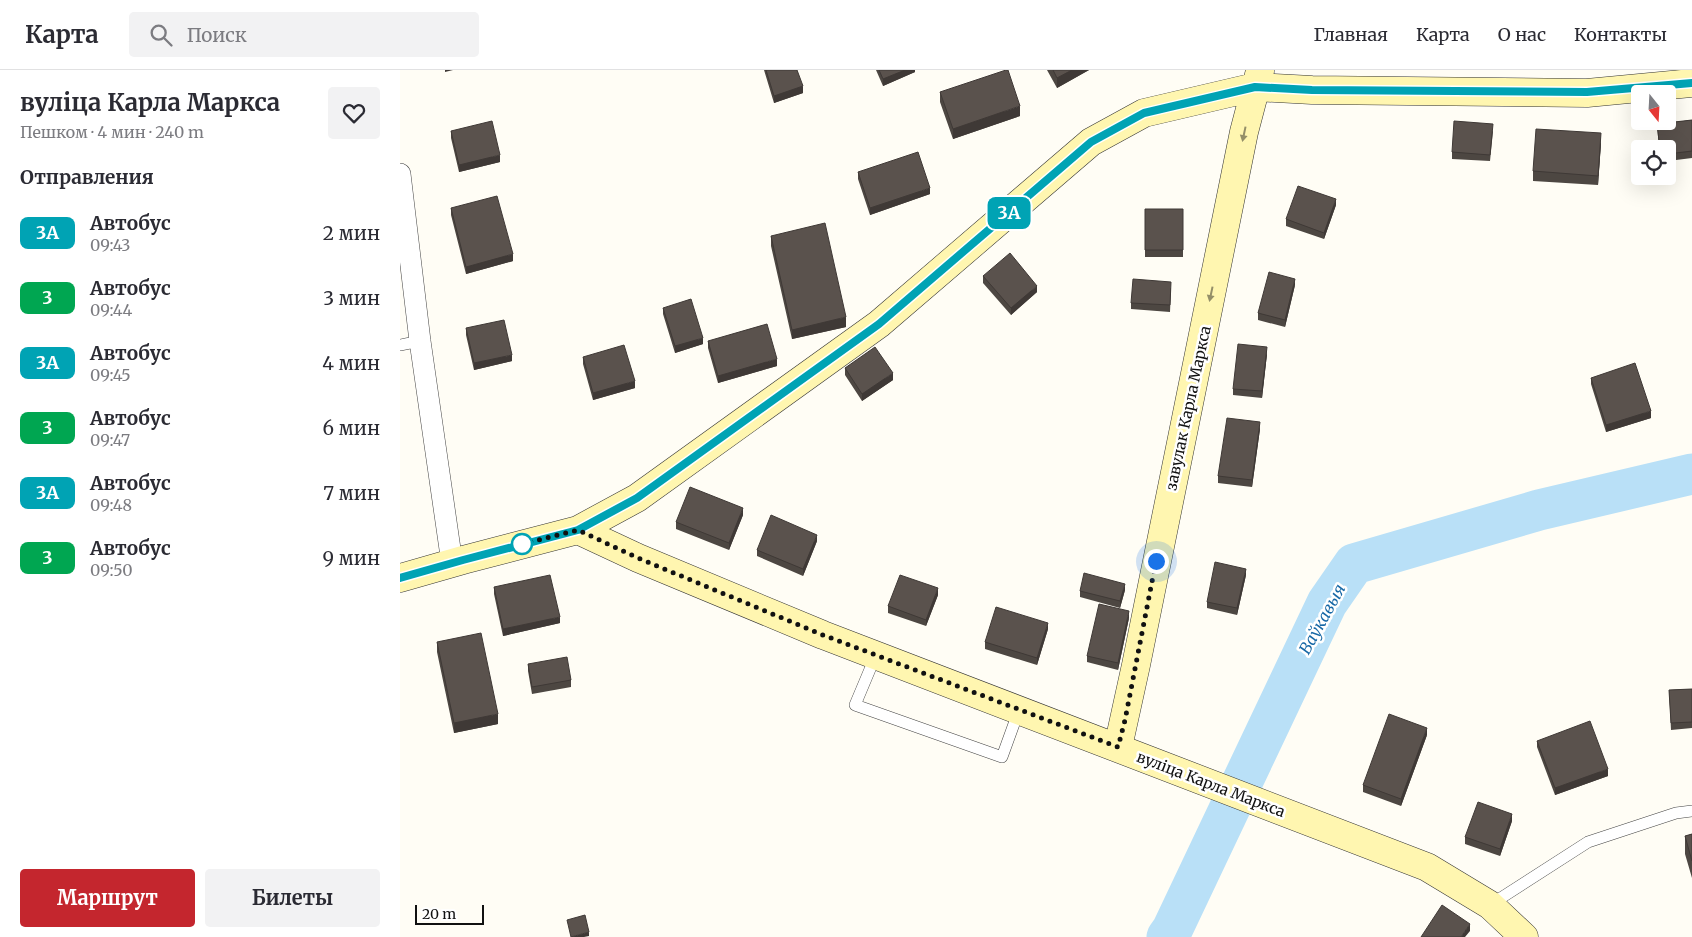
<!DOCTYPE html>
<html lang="ru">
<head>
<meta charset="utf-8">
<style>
  :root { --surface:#fff; --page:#f2f2f3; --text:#2b2b33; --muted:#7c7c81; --line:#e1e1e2; --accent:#c4262e }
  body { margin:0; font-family:Merriweather,serif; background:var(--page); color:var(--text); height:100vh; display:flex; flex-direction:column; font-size:19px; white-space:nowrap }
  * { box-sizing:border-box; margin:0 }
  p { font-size:16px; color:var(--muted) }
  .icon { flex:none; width:28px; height:28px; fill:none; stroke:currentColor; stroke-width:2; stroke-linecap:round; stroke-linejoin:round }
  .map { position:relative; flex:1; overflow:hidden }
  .details { display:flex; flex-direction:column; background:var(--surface); width:400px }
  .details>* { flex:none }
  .badge { padding:0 10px; border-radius:8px; font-size:18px; line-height:32px }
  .needle { width:32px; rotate:162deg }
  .tools { position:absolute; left:1231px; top:15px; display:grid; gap:10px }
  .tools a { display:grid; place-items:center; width:45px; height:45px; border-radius:5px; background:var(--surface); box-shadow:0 5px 20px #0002; font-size:25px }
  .scale { position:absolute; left:15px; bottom:12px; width:69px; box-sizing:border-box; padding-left:5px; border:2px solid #111; border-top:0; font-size:14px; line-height:18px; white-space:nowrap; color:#111; -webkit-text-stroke:4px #fff; paint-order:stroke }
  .you { position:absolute; width:25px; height:25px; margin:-12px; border:4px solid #fff; border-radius:50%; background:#1a73e8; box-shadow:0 0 0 8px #1a73e833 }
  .map>.badge { position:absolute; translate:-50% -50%; box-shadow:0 0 0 2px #fff }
  h2 { padding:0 20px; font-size:19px; line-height:45px }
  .round { display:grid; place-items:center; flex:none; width:52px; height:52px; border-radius:5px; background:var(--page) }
  .overview { display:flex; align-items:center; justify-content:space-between; height:85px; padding:0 20px }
  h1 { font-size:24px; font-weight:700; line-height:38px }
  .action { display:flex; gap:10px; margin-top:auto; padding:10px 20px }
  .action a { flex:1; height:58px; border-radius:5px; background:var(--accent); color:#fff; font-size:20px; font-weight:700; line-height:58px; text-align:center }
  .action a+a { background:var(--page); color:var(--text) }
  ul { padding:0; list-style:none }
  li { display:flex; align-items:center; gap:15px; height:65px; padding:0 20px }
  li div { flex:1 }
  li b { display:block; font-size:19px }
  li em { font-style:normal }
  li .badge { min-width:55px; font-weight:700; text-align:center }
  header { display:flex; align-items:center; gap:30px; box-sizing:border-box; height:70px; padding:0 25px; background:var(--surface); border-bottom:1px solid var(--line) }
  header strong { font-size:24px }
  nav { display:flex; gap:28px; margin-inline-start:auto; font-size:18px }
  .search { width:350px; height:45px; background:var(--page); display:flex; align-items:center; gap:12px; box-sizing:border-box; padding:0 18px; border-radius:5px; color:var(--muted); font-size:19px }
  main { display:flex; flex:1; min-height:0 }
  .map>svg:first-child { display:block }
</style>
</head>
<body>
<header>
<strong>Карта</strong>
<div class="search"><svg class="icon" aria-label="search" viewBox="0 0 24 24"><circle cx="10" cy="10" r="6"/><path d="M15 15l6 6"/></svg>Поиск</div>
<nav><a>Главная</a><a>Карта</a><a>О нас</a><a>Контакты</a></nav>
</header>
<main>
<section class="details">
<div class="overview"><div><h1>вуліца Карла Маркса</h1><p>Пешком · 4 мин · 240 m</p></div><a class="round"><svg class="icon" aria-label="heart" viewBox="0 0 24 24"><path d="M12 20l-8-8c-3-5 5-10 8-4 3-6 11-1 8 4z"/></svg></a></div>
<h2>Отправления</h2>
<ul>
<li><span class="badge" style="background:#00a3b4;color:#fff">3А</span><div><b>Автобус</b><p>09:43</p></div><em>2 мин</em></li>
<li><span class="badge" style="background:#00a651;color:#fff">3</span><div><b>Автобус</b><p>09:44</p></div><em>3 мин</em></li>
<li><span class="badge" style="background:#00a3b4;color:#fff">3А</span><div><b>Автобус</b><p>09:45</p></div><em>4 мин</em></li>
<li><span class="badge" style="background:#00a651;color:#fff">3</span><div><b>Автобус</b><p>09:47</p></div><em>6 мин</em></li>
<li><span class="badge" style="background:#00a3b4;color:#fff">3А</span><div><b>Автобус</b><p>09:48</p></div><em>7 мин</em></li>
<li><span class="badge" style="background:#00a651;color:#fff">3</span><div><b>Автобус</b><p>09:50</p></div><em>9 мин</em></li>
</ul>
<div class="action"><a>Маршрут</a><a>Билеты</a></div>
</section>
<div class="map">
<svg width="1292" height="867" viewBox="0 0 1292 867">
  <rect width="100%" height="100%" fill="#fffdf5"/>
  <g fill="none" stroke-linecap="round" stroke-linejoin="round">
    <path stroke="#b9e0f7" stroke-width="41" d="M767,867L772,860L927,533L954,494L1139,440L1292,404"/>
    <defs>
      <path id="lane" d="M0,275L20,271
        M476,585L455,635L602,687L619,640
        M1090,835L1188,772L1276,743L1292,741"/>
      <path id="street" d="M0,104L20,271L52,493"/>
      <path id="secondary" d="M178,460L238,488L423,565L1027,797L1090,835L1124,867
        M0,508L63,490L178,460L237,428L479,254L691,72L744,43L855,17L912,20L1187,23L1292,13
        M718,677L736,595L844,62L860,1"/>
    </defs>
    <use href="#lane" stroke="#444" stroke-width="12"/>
    <use href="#street" stroke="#444" stroke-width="22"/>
    <use href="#secondary" stroke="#333" stroke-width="29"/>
    <use href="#lane" stroke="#fff" stroke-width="11"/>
    <use href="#street" stroke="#fff" stroke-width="21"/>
    <use href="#secondary" stroke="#fff6b0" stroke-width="28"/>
  </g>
  <path fill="#4d4742" d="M364,0H397L403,23L374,33Z
    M476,0H515V2L483,16Z
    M647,0H689L657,18Z
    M540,22L620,46L553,69L540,32Z
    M1292,50V88L1268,91V79H1259L1257,54Z
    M51,61L100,92L59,102L51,68Z
    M1093,61L1090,91L1052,89V82Z
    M1201,73L1198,115L1133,111V101Z
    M458,102L530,124L470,145L458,109Z
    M936,135L924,169L886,156V149Z
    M51,138L113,191L66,204L51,145Z
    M745,139H783V187H745Z
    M371,166L446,257L392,269L371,176Z
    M583,206L637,222L611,245L583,213Z
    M895,215L885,257L858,250V243Z
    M771,218L770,242L731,239V233Z
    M263,238L303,274L275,283L263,244Z
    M66,258L112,291L74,300L66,265Z
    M308,271L377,296L318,313L308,278Z
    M867,284L862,328L833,325V319Z
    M183,287L235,318L193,330L183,294Z
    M445,298L493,310L462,331L445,305Z
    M1191,308L1251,348L1206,362L1191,314Z
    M860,359L852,417L818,413V406Z
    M343,445L329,480L276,459V452Z
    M417,471L403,506L357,486V480Z
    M846,505L837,545L807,538V532Z
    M94,517L160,553L103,566L94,524Z
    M725,520L720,538L680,527V521Z
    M538,525L526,556L488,543V536Z
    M729,548L718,600L687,592V586Z
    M648,559L637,595L585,579V572Z
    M37,572L98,654L54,663L37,582Z
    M128,594L171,610V617L132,624L128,601Z
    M1292,619V658L1271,660L1269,620Z
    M1027,665L1001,736L963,722V715Z
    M1137,671L1208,706L1155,725L1137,677Z
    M1112,751L1100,786L1065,774V767Z
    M1292,764V808L1285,784V766Z"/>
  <path fill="#3f3936" d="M45,0H53L45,2Z
    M505,0H515V2L483,16V9Z
    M672,0H689L657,18V8Z
    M403,16V23L374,33V26Z
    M620,36V46L553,69V59Z
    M1201,63V73L1198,115V106Z
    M100,85V92L59,102V95Z
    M530,118V124L470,145V138Z
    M936,129V135L924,169V163Z
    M113,184V191L66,204V197Z
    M895,209V215L885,257V250Z
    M637,216V222L611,245V238Z
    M446,247V257L392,269V260Z
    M303,268V274L275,283V276Z
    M867,277V284L862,328V321Z
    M112,285V291L74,300V293Z
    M377,289V296L318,313V306Z
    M493,303V310L462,331V324Z
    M235,311V318L193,330V323Z
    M1251,341V348L1206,362V355Z
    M860,352V359L852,417V410Z
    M343,438V445L329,480V473Z
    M417,465V471L403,506V499Z
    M846,499V505L837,545V538Z
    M725,514V520L720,538V531Z
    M538,518V525L526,556V550Z
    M729,541V548L718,600V593Z
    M160,547V553L103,566V559Z
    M648,553V559L637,595V588Z
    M98,644V654L54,663V653Z
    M1027,658V665L1001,736V729Z
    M1208,699V706L1155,725V718Z
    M1112,744V751L1100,786V779Z
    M1070,854V861L1065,867H1061Z
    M189,862V866L184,867H171Z"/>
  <path fill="#5a524d" stroke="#3f3936" d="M366,0H397L403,16L374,26Z
    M479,0H505L483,9Z
    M606,0H608L620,36L553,59L540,22Z
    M653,0H672L657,8Z
    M1292,50V81L1268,84V79H1260L1257,54Z
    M92,51L100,85L59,95L51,61Z
    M1054,51L1093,54L1090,85L1052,82Z
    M1136,59L1201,63L1198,106L1133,101Z
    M518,82L530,118L470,138L458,102Z
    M898,116L936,129L924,163L886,149Z
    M97,126L113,184L66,197L51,138Z
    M745,139H783V180H745Z
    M425,153L446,247L392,260L371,166Z
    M610,183L637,216L611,238L583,206Z
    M869,202L895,209L885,250L858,243Z
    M733,209L771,212L770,235L731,233Z
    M291,229L303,268L275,276L263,238Z
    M104,250L112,285L74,293L66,258Z
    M367,254L377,289L318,306L308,271Z
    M838,274L867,277L862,321L833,319Z
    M224,275L235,311L193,323L183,287Z
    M475,277L493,303L462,324L445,298Z
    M1235,293L1251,341L1206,355L1191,308Z
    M827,348L860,352L852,410L818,406Z
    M290,417L343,438L329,473L276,452Z
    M371,445L417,465L403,499L357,480Z
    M815,492L846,499L837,538L807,532Z
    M684,503L725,514L720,531L680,521Z
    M150,505L160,547L103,559L94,517Z
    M500,505L538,518L526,550L488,536Z
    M699,534L729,541L718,593L687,586Z
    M596,537L648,553L637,588L585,572Z
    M81,563L98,644L54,653L37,572Z
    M167,587L171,610L132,617L128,594Z
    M1292,619V652L1271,653L1269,620Z
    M989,644L1027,658L1001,729L963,715Z
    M1190,651L1208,699L1155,718L1137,671Z
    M1078,732L1112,744L1100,779L1065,767Z
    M1292,764V791L1285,766Z
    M1042,835L1070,854L1061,867H1021Z
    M185,845L189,862L171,867L167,850Z"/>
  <defs><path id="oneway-solid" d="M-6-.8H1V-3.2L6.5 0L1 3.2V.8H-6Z" transform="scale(1.25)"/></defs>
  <g fill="#948f68">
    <use href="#oneway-solid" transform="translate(844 64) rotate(102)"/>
    <use href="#oneway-solid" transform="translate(811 224) rotate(102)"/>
  </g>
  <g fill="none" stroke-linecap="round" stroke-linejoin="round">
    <defs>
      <path id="line" d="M0,508L63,490L178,460L237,428L479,254L691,72L744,43L855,17L912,20L1187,22L1292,13"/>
    </defs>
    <use href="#line" stroke="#fff" stroke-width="11"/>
    <use href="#line" stroke="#00a3b4" stroke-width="8"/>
    <path stroke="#111" stroke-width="5" stroke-dasharray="0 9" d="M122,474L178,460L238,488L423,565L718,677L725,650L756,491"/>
  </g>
  <circle fill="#fff" stroke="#00a3b4" stroke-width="2.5" cx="122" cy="474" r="10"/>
  <g text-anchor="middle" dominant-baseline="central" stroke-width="5" stroke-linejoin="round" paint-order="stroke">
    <g font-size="15" fill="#111" stroke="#fff">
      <text transform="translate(788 338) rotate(-78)">завулак Карла Маркса</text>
      <text transform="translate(811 714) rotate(21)">вуліца Карла Маркса</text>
    </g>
    <g font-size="16" font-style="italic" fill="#1768a6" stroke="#fff">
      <text transform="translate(922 549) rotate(-61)">Ваўкавыя</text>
    </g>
  </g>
</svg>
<div class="tools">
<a><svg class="needle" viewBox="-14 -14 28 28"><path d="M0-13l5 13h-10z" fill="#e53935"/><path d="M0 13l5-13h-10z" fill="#7c7c81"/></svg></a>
<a><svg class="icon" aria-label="locate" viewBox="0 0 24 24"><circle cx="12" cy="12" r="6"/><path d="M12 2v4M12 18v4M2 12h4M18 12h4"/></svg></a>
</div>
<div class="scale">20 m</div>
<div class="you" style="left:756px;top:491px"></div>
<b class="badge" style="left:609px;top:143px;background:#00a3b4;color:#fff">3А</b>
</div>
</main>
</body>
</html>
